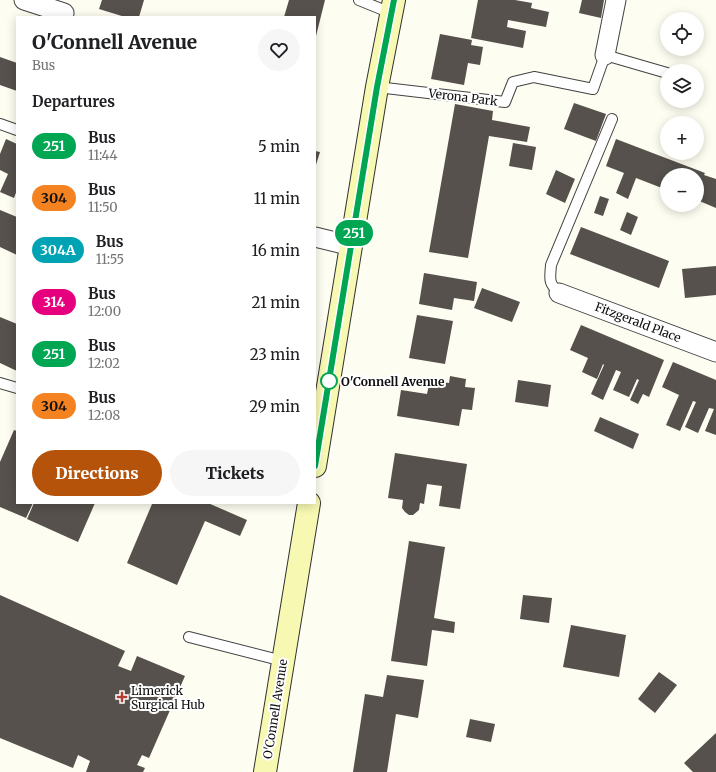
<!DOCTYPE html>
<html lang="en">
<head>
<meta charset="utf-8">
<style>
  :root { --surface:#fff; --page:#f6f6f6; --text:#202124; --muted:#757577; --accent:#b45309 }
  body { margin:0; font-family:Merriweather,serif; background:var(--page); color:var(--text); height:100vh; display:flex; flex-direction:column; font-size:15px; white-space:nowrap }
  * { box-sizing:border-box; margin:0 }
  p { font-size:13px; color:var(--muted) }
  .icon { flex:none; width:22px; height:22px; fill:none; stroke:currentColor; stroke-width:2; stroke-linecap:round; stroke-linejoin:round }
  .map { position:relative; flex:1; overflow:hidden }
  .side { position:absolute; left:16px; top:16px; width:300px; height:488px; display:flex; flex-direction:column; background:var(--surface); border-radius:0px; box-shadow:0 2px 10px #0003 }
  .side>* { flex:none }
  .badge { padding:0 8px; border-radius:13px; font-size:14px; line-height:26px }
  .buttons { position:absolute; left:660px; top:12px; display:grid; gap:8px }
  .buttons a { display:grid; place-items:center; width:44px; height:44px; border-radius:50%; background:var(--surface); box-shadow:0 2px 10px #0003; font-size:20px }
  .map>.badge { position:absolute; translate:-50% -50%; box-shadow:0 0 0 2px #fff }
  h2 { padding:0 16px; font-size:15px; line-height:36px }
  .round { display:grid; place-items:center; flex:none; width:42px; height:42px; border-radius:21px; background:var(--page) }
  .summary { display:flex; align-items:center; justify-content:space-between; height:68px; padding:0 16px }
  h1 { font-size:19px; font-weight:800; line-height:30px }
  .primary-button { display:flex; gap:8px; margin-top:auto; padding:8px 16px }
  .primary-button a { flex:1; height:46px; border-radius:24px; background:var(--accent); color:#fff; font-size:16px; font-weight:800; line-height:46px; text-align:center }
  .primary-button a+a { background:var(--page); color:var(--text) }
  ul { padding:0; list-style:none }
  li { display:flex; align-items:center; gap:12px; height:52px; padding:0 16px }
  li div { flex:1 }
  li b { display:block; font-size:15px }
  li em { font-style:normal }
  li .badge { min-width:44px; font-weight:700; text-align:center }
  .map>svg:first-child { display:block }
</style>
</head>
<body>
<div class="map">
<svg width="716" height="772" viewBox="0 0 716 772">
  <rect width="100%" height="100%" fill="#fefdf1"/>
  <path fill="#56514c" d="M102,0H144L139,17H125L99,9Z
    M289,0H325L316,36L315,17H284Z
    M478,0H515L532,3L531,8L549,12L546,27L508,20L507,27L526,31L523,48L471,38Z
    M582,0H604L601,18L579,13Z
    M440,34L472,40L471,45L483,47L480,65L468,63L464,85L431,79Z
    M0,57L17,63V91L0,85Z
    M574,103L606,114L596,141L564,129Z
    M455,104L493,111L492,120L530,127L527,142L489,136L468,258L429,252Z
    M6,139L17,144V190L14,198L0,192L8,174L0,170V154Z
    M616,139L705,173L704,175L716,179V208L697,200V175H667V190L636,178L628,199L616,193L624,173L606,166Z
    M513,143L536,147L532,170L509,166Z
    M315,151L320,152L315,168Z
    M556,170L575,179L565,203L546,194Z
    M600,196L609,199L603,216L594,213Z
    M0,210L17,217V255L0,247Z
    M627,212L638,217L631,235L620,230Z
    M581,227L669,261L659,288L570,254Z
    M716,266V295L685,298L682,269Z
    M424,273L477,282L474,301L454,298L452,310L419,304Z
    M482,288L520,302L512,322L474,308Z
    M417,315L453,321L445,364L409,358Z
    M0,317L17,324V371L0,363Z
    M581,325L664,360L649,397L643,394L638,404L630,400L639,380L637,379L629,397L613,390L621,372L616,370L603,400L591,394L604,365L603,364L597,379L582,372L588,358L570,350Z
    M673,362L716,380V435L705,431L714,409L709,408L698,433L685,427L696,402L693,401L680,431L666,425L679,395L662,387Z
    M450,376L466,379L465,387L475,388L472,410L462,409L459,426L397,416L401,390L427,394L430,380L449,383Z
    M518,380L551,385L548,407L515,402Z
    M600,417L639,434L633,449L594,431Z
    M14,430L17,431V503H33L26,518L0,507V462Z
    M395,453L467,464L460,509L439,506L442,486L427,484L424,504L420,503L419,510L413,515H409L405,512L402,508L403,500L388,498Z
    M34,503H95L78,542L27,519Z
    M149,503H208L247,520L240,536L205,521L177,585L127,563L152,504Z
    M409,541L445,547L434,618L455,622L454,633L432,630L427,666L391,661Z
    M0,595L125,651L118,666L131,671L137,656L185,676L149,758L142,755L137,765L145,768L143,772H86L90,761L78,755L73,768L0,738Z
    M523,595L552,598L549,623L520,619Z
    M571,625L626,635L619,677L563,667Z
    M659,672L677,685L655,713L638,699Z
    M387,675L424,680L418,718L396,714L387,772H353L365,694L383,697Z
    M470,719L495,724L491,742L466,737Z
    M716,733V772H693L684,763Z"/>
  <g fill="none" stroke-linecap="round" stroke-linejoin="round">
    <defs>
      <path id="lane" d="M359,0L391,13
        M377,87L505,102L513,82L534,77L593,89L605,55L667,73
        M0,124L17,130
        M559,293C548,282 550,280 551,265L612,119
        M0,383L17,388
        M189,637L283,661"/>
      <path id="street" d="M24,0L64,13L62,17
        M605,55L616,0
        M315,237L352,246
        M559,293L716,352"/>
      <path id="secondary" d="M315,466L377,87L394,0
        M265,772L309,503"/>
    </defs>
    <use href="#lane" stroke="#424242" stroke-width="12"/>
    <use href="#street" stroke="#424242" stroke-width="21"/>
    <use href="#secondary" stroke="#313131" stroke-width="24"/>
    <use href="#lane" stroke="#fff" stroke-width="10"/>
    <use href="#street" stroke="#fff" stroke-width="19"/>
    <use href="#secondary" stroke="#f7f8b2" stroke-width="22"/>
  </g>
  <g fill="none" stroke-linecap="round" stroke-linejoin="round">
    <defs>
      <path id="line" d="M315,466L377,87L394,0"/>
    </defs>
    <use href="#line" stroke="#fff" stroke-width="9"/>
    <use href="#line" stroke="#00a651" stroke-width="6"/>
  </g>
  <circle fill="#fff" stroke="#00a651" stroke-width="2" cx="329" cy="381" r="8"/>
  <path fill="#b43c32" stroke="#fff" stroke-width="1.5" d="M120 691h4v4h4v4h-4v4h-4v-4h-4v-4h4z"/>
  <g text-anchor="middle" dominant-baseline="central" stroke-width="4" stroke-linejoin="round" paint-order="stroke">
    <g font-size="12" fill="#0f0f0f" stroke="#fff">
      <text transform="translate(463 97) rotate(7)">Verona Park</text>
      <text transform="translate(638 322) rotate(21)">Fitzgerald Place</text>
      <text transform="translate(275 709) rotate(-81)">O'Connell Avenue</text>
    </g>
    <g font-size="12" font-weight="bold" fill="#0f0f0f" stroke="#fff" text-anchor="start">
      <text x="341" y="381">O'Connell Avenue</text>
    </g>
    <g font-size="12" fill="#0f0f0f" stroke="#fff" text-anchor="start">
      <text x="131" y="690">Limerick<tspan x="131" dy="14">Surgical Hub</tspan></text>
    </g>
  </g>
</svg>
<div class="buttons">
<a><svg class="icon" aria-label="locate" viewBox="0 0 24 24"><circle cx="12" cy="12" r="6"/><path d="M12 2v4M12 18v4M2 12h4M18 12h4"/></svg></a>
<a><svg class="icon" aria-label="layers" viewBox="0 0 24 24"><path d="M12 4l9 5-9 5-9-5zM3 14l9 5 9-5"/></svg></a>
<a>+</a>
<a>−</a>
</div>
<b class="badge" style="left:354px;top:233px;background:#00a651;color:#fff">251</b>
<section class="side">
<div class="summary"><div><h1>O'Connell Avenue</h1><p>Bus</p></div><a class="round"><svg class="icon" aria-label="heart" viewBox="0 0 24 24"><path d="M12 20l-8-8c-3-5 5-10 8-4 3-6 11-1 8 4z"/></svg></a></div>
<h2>Departures</h2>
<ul>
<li><span class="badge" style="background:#00a651;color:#fff">251</span><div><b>Bus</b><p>11:44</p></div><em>5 min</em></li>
<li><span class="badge" style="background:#f58220;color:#111">304</span><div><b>Bus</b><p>11:50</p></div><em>11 min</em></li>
<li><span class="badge" style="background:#00a3b4;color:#fff">304A</span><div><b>Bus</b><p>11:55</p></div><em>16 min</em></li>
<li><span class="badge" style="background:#e6007e;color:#fff">314</span><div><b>Bus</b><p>12:00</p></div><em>21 min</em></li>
<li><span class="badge" style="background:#00a651;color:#fff">251</span><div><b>Bus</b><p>12:02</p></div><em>23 min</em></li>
<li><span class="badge" style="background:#f58220;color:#111">304</span><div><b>Bus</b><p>12:08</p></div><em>29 min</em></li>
</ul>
<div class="primary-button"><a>Directions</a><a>Tickets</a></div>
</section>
</div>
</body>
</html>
